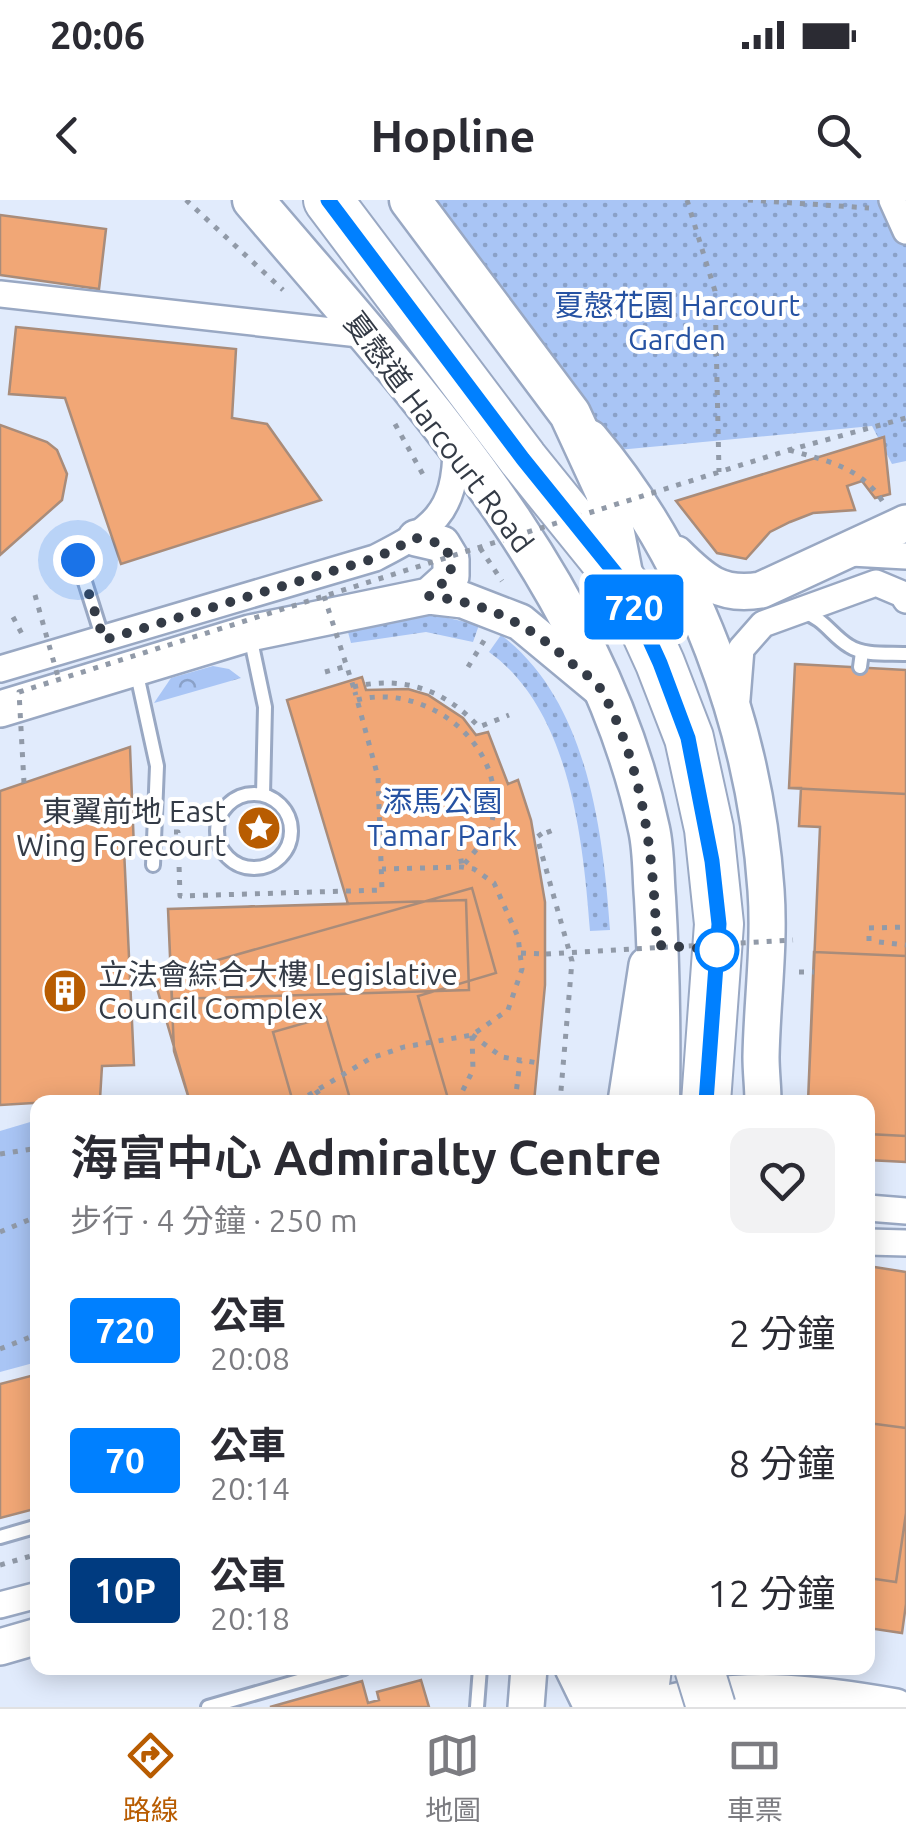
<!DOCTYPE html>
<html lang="zh-TW">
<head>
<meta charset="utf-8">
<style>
  :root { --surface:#fff; --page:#f2f2f3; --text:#2b2b33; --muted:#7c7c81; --line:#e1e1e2; --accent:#b85c01 }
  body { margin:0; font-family:Ubuntu,"Noto Sans TC",sans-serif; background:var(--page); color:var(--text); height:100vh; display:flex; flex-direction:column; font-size:38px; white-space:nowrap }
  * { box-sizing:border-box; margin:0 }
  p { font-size:32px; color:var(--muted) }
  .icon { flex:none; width:55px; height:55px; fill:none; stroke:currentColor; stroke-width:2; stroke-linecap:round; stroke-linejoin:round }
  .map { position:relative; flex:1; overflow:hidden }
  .side { position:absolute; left:30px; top:895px; width:845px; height:580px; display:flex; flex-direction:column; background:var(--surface); border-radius:20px; box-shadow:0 5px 25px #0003 }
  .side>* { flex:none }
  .badge { padding:0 20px; border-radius:8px; font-size:35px; line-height:65px }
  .you { position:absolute; width:50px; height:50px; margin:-25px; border:8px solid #fff; border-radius:50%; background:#1a73e8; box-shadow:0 0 0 15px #1a73e833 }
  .map>.badge { position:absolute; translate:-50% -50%; box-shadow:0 0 0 5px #fff }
  .round { display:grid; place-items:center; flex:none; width:105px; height:105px; border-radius:20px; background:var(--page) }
  .headline { display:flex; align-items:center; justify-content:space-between; height:170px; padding:0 40px }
  h1 { font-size:48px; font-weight:600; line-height:75px }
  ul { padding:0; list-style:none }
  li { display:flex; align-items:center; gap:30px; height:130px; padding:0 40px }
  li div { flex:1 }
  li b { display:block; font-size:38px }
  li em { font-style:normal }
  li .badge { min-width:110px; font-weight:700; text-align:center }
  .status { display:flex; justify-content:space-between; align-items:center; height:70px; padding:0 50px; background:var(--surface); direction:ltr }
  .status svg { height:28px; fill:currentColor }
  header { display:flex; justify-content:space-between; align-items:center; height:130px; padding:0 40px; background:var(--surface); font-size:45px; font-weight:600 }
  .tab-bar { display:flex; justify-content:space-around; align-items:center; height:140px; border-top:2px solid var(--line); background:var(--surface); font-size:28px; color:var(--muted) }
  .tab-bar a { display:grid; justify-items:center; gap:5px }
  .tab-bar .on { color:var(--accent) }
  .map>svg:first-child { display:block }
</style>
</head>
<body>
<div class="status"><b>20:06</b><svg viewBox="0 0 49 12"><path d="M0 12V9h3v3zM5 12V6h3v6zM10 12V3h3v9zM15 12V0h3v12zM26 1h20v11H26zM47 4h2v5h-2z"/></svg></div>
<header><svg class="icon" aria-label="back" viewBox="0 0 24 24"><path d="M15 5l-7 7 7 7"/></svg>Hopline<svg class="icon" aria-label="search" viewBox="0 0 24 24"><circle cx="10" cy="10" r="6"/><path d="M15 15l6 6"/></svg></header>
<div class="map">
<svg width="906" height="1507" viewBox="0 0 906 1507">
  <defs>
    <pattern id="grass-dots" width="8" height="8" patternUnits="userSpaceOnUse" patternTransform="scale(2.5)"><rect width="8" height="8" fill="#a9c5f5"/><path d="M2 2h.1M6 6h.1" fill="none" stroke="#8aa1c8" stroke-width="1.8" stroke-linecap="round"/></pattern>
    <pattern id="forest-crowns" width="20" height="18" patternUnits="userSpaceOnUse" patternTransform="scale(2.5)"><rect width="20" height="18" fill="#a9c5f5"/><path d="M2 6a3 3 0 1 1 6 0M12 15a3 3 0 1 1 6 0" fill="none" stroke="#8aa1c8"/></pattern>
  </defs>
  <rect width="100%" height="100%" fill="#e1ebfc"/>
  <path fill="url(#grass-dots)" d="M436,0H906V261L892,264L872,226L618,250Z
    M426,413L479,425L473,442L426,432L351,443L346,425Z
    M501,435C587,500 603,629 610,730L590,731C583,639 570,510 489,452Z"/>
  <path fill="url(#forest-crowns)" d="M213,466L229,469L241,478L154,503L171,478Z"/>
  <path fill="#a9c5f5" d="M37,920V1162L0,1172V931Z"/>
  <path fill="#f1a776" stroke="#a98c7a" stroke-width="2.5" d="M0,15L106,29L99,89L0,75Z
    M16,127L236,149L232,218L267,224L321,300L121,364L65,198L9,194Z
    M0,225L47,242L57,250L67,274L62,300L0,355Z
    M884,237L890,294L875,298L862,281L847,286L855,310L813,313L790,322L770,332L746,359L717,353L676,301Z
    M795,464L906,470V962L868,960V902H808L820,627L799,626L801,588H789Z
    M795,464L906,470V594L789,588Z
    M362,477L366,490L408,489L428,495L463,518L476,535L488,532L508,584L518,580L531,620L545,702V785L534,902H190L174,851L168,709L348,704L287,500Z
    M130,547L134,649H124L134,865L102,866L100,899L0,905V591Z
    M472,688L496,773L418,796L449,902H351L326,817L273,832L293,902H190L154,778Z
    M466,700L469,790L172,799L168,709Z
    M814,752L906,756V936L868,934V902H808Z
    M868,1066L906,1072V1404L902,1433L868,1428Z
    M38,1174V1308L0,1318V1184Z
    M868,1223L906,1228V1313L896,1382L868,1378Z
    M421,1480L429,1507H270L362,1481L368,1503L379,1500L377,1492Z"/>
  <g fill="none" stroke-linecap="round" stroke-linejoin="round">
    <defs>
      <path id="lane" d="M78,360L103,439
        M802,412C824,418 831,435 849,446C864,456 888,453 906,454
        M250,436L265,507L263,595
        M860,467L862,452
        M136,470L157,566L153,665
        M217 631a37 37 0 1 1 74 0a37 37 0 1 1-74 0Z
        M0,1337L38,1326
        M208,1507L344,1468
        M477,1507L480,1468"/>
      <path id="street" d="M892,0L906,31
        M0,94L368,135
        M851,353L906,356
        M0,469L375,358C432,329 456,314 456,246
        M737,499L741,449L763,424L876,383L902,394L906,400
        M868,1008L906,1011
        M868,1042L906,1043
        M0,1405L38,1395"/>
      <path id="secondary" d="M590,238C694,361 755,529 766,690C770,746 762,801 761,857C761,872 763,887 763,902
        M416,338L442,344L451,359V376L429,396
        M676,354C703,381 721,397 761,390L906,323
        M0,509L250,433L429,396L463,400L520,422L602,490
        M626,902L647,765
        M0,1447L38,1436
        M573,1468L592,1507
        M526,1507L529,1468
        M653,1507C735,1484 813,1492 896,1507"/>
      <path id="primary" d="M253,0C412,187 597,381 649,629C654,651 653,675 655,698C659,766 660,834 659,902
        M410,0L570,214L606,292L624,384
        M602,1507L606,1468"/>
      <path id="highway" d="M328,0L523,259L624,384L660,463L689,538L709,629L719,724L706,902
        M642,1507L647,1468"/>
    </defs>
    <use href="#lane" stroke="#99a8c3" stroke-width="18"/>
    <use href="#street" stroke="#99a8c3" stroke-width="30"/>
    <use href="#secondary" stroke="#99a8c3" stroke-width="40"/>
    <use href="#primary" stroke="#99a8c3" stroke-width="45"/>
    <use href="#highway" stroke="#99a8c3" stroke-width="52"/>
    <path stroke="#919aa8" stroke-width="5" stroke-dasharray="5 8" stroke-linecap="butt" d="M186,0L283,90
      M687,0L702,49
      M748,0L869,8
      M395,224L426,280
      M789,250C827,261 861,267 883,302
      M480,348L502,381
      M13,417L23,436
      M468,467L485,439
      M325,472L347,466
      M353,487C404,475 445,490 479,527L509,515
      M357,500C426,482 509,545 492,621C489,637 473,653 462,667L459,644
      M174,632H178L180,696L382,690L378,577L355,492
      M550,634L548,629L537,637L572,761L560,902
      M869,741V728L906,727
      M879,742L906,745
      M521,753L546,754
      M799,772H814
      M472,835L502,857L538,863
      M316,890L324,902
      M297,902L371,858L404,847L472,835L508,810L522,769L518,737L494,683L474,669L462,667L382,669
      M457,902L473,870L472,835
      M515,902L520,861
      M0,954L38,948
      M0,1032L38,1016
      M0,1149L38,1134
      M0,1365L38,1354"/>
    <use href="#lane" stroke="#fff" stroke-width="12"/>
    <use href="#street" stroke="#fff" stroke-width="25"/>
    <use href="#secondary" stroke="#fff" stroke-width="35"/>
    <use href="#primary" stroke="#fff" stroke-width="40"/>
    <use href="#highway" stroke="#fff" stroke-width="48"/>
    <defs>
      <path id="highway-bridge" d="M699,1468L711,1507"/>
    </defs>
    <use href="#highway-bridge" stroke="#99a8c3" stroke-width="52" stroke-linecap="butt"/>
    <path stroke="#919aa8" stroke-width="5" stroke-dasharray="5 8" stroke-linecap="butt" d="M702,49L715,91L719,272
      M35,395L58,477
      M324,396L355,492
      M24,583L19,492L789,250L906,218
      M546,754L793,740"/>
    <use href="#highway-bridge" stroke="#fff" stroke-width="48"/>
  </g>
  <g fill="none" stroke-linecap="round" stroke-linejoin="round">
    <defs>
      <path id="line" d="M328,0L523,259L624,384L660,463L688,538L712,661L719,724L706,902"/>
    </defs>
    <use href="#line" stroke="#fff" stroke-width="22"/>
    <use href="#line" stroke="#0080ff" stroke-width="15"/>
    <path stroke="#343b46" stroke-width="10" stroke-dasharray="0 18" d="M78,360L104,440L376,358L416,338L442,344L452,359L450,376L429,396C487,403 527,423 570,462C581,471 597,481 603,493C645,571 653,659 657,745L717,750"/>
  </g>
  <defs>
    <symbol id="sight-disc" viewBox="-11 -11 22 22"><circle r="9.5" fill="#b85c01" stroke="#fff"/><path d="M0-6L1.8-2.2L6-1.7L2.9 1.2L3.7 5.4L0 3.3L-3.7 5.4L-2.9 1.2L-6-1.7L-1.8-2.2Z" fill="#fff"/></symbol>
    <symbol id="building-disc" viewBox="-11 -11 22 22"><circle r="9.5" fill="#b85c01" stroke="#fff"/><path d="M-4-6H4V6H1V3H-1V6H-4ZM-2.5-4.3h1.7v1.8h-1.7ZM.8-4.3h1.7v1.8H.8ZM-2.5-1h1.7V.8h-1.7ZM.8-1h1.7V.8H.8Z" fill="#fff"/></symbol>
  </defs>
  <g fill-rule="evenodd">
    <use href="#sight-disc" x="234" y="603" width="50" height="50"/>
    <use href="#building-disc" x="40" y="766" width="50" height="50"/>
  </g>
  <circle fill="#fff" stroke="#0080ff" stroke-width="5" cx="717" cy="750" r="20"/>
  <g text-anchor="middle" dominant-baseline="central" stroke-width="8" stroke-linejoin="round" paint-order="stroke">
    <g font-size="30" fill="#2652a2" stroke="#fff">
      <text x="677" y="105">夏慤花園 Harcourt<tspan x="677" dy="34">Garden</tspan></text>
      <text x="442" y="601">添馬公園<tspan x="442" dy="34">Tamar Park</tspan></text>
    </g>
    <g font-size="30" fill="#343b46" stroke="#fff">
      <text transform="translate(439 232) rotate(53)">夏慤道 Harcourt Road</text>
    </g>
    <g font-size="30" fill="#343b46" stroke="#fff" text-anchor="end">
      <text x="226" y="611">東翼前地 East<tspan x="226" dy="34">Wing Forecourt</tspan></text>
      <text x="98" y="774" text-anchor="start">立法會綜合大樓 Legislative<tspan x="98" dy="34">Council Complex</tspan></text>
    </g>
  </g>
</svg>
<div class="you" style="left:78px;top:360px"></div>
<b class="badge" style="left:634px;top:407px;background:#0080ff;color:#fff">720</b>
<section class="side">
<div class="headline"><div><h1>海富中心 Admiralty Centre</h1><p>步行 · 4 分鐘 · 250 m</p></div><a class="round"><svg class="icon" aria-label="heart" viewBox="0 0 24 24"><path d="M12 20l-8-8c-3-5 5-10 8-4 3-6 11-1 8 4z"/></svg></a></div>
<ul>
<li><span class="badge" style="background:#0080ff;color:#fff">720</span><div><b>公車</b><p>20:08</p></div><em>2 分鐘</em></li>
<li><span class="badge" style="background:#0080ff;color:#fff">70</span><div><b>公車</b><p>20:14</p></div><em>8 分鐘</em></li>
<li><span class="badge" style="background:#003b80;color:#fff">10P</span><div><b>公車</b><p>20:18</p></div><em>12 分鐘</em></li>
</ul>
</section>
</div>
<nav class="tab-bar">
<a class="on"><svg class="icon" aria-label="directions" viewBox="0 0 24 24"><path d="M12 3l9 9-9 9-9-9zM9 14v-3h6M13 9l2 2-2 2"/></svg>路線</a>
<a><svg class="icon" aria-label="map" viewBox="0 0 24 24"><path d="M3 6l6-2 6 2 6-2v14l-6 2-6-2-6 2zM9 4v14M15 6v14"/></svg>地圖</a>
<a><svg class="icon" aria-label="tickets" viewBox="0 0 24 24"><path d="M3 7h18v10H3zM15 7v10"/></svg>車票</a>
</nav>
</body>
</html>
